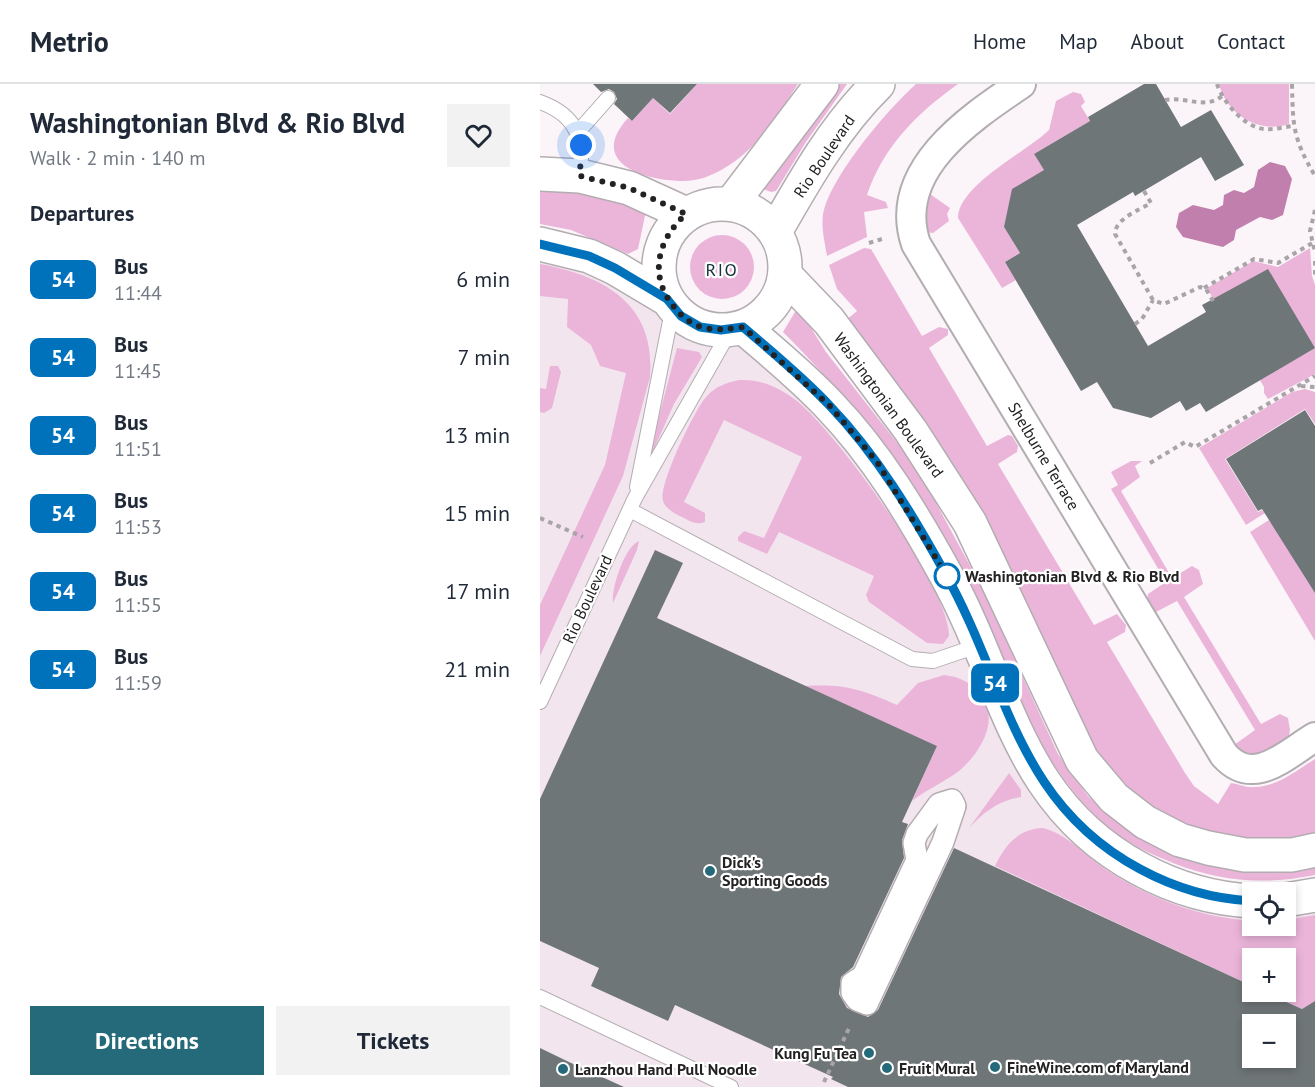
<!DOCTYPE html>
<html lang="en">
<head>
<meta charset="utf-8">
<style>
  :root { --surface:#fff; --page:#f2f2f3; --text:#1f2937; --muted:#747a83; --line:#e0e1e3; --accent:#256a7a }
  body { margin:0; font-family:"PT Sans",sans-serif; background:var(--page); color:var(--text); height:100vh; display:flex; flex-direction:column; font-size:22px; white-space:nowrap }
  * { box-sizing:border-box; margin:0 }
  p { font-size:20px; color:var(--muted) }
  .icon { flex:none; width:33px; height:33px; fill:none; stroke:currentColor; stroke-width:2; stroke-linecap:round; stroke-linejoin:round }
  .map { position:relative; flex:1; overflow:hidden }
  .drawer { display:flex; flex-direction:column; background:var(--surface); width:540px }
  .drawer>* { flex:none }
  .badge { padding:0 12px; border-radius:9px; font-size:21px; line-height:39px }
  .controls { position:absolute; left:702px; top:798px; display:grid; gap:12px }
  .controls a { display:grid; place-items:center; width:54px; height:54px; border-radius:0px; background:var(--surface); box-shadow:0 3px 9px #0003; font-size:30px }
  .you { position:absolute; width:30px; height:30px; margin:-15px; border:4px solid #fff; border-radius:50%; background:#1a73e8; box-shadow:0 0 0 9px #1a73e833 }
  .map>.badge { position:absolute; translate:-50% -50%; box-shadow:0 0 0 3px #fff }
  h2 { padding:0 30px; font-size:22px; line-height:54px }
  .round { display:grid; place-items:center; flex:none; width:63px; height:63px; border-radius:0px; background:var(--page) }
  .summary { display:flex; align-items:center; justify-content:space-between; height:102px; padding:0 30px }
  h1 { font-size:28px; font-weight:700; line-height:45px }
  .cta { display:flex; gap:12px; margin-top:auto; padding:12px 30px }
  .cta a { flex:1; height:69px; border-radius:0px; background:var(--accent); color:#fff; font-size:24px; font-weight:700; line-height:69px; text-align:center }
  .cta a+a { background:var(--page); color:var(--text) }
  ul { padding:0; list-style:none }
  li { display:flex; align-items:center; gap:18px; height:78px; padding:0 30px }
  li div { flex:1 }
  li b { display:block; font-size:22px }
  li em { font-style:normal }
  li .badge { min-width:66px; font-weight:700; text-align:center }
  header { display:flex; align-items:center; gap:36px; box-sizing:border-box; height:84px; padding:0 30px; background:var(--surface); border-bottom:2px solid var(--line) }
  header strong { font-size:28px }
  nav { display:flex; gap:33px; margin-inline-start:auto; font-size:21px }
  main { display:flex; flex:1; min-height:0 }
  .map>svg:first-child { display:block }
</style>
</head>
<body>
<header>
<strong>Metrio</strong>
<nav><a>Home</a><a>Map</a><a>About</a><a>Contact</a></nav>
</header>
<main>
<section class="drawer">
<div class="summary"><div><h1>Washingtonian Blvd &amp; Rio Blvd</h1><p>Walk · 2 min · 140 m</p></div><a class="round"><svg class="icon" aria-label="heart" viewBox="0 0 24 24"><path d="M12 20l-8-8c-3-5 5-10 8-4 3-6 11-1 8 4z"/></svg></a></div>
<h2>Departures</h2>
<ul>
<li><span class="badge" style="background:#0072bc;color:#fff">54</span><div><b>Bus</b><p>11:44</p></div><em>6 min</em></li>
<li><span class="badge" style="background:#0072bc;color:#fff">54</span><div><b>Bus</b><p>11:45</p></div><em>7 min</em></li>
<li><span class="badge" style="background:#0072bc;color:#fff">54</span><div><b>Bus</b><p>11:51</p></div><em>13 min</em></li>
<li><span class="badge" style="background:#0072bc;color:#fff">54</span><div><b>Bus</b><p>11:53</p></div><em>15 min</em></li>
<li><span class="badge" style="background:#0072bc;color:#fff">54</span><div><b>Bus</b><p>11:55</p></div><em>17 min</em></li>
<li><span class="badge" style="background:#0072bc;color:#fff">54</span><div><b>Bus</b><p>11:59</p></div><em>21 min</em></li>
</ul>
<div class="cta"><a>Directions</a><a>Tickets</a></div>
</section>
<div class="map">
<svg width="775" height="1003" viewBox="0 0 775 1003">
  <rect width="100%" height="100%" fill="#fbf5f9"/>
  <path fill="#f3e5ee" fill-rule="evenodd" d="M0,163L125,219L139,236L165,247L186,249L289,325L553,757L712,820V842H746V818L775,813V1003H0ZM712,874H746V908H712ZM712,940H746V974H712Z"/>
  <path fill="#ebb5da" d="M157,0H258C237,32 217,66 183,85C171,92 158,97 144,97C107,97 46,80 88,34L92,37L113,14L130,30Z
    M295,0H307L266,58L236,107L231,108L223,105Z
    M376,0H418C377,29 343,63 327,111L346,118L348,124L324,128L327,153L287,172C285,159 281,144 283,131C289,94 348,25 376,0Z
    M679,0H749V40C719,50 687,31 679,0Z
    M533,8L541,10L545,18L541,22L550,37L494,70L504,86L464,143L480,169L465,178L476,196L462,204L418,134C418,101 488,67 509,46L516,17Z
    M0,103L73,116L106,127L98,165L88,170L31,146L0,140Z
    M390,110L410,124L407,130L409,137L393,149L385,148L384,115Z
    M150 183a32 32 0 1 1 64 0a32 32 0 1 1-64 0Z
    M324,164L331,165L382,252L399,243L408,245V251L389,264L447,362L468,351L472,352L478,362L477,368L458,380L554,541L577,530L586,541L585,548L567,558L645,689L654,702L678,720L691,699C699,700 707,704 715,703C737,703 757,686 775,675V750C685,769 624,742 561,678L305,237L317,227L297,205L289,181Z
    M770,164L772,192L775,201V290L728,315L724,309V303L667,204L713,177L738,183Z
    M0,180C65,192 116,220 110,293L83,392L0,572V521L65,381L86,289L60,282L51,261L27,243L28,215L0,212Z
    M258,223L286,268L366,370L395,417L441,502L518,670L548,712L587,746L619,763L775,780V791C726,801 680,798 633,779C611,770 588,760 569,744C484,673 454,543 401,447C359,372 303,309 243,248Z
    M137,264L159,268L162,273L134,320L105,385Z
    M10,282H18L21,288L12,324L4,329L0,328V304L6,305Z
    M199,296C222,295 240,304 257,317C297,349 410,504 409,552L403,560L387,559L329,518L326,511L334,492L239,448L227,470L198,457V453L204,447L224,454L262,373L184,336L144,418L165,429V438C157,441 151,438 144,434C136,430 126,426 123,417C118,402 155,324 167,312C176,302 186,299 199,296Z
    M765,305L775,308V340L765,325L685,375L718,428L722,426L725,429L706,441L659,364L752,308Z
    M591,377H602L595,382L600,393L581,407L632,494L652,482L659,486L663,500L644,513L721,640L740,630L748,634L750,646L748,656L713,675L696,665L694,661L715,646L637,517L616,528L607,517L608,510L626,498L571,405L578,401L571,388Z
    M729,436L775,489V557L710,448Z
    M99,457L97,466L73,519C71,504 85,462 99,457Z
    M404,591C421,593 433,599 443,614C459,639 439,670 419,687C406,697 386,706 372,717L397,662L265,602C305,600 320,605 357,621L378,599Z
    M469,689L481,706V713C459,716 444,728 429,744Z
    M503,744C527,750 545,771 565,785C610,815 659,833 712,837V842H746V836L775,831V917L762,925L724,908H746V874H712V902L455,782C465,761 478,745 503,744Z"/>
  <path fill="#c07fac" d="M730,78L745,82L752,95L743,131L732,136L720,133L696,146L694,156L683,163L643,153L636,143L639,129L653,121L674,126L683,121L684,111L694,106L704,109L714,103L718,86Z"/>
  <path fill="#6f7678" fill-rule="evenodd" d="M53,0H157L130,29L113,14L92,37L74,20L77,15L74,8L69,5L61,8Z
    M604,0H616L641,43L671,26L704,81L675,97L661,73L595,112L593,108L537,141L608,262L666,228L662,221L728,185L775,264L666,328L660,319L646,327L640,317L611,334L573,324L557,298L541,307L465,178L480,169L464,143L472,105L504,86L494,70L550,37L548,33Z
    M765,326L775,342V509L722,425L718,427L686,375Z
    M115,466L143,479L117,534L397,662L362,738L368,740L362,756L364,774L313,883L301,893L299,910L307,924L328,933L338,926L414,764L712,902V908H724L762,925L775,917V1003H308L291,995L293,993L135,921L128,937L51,902L59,884L0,857V715ZM712,940H746V974H712Z
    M0,964L29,978L84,1003H0Z"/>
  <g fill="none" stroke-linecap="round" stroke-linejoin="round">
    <defs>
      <path id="service" d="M0,18C38,32 44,55 40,92
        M38,48L68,14
        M97,403L133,222
        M90,426L372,575L393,577L440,561
        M0,618L95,414L191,245
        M0,913L191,1003"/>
      <path id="pedestrian" d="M412,716L415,722L403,758L327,920L317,916L312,909V899L323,892L377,776L374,759L377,750L399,720Z"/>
      <path id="minor" d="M481,0C429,35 351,87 376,160L684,671C714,704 745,671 775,653"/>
      <path id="tertiary" d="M0,90L40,92L89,104L146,130
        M119 183a63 63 0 1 1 126 0a63 63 0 1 1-126 0Z
        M191,120L282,0
        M235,148C264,97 295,42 338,0
        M0,160L49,172L75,184L127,215
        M245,191L289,237L371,347L430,439L542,676L574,714L605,738L640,756L668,764L705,771H752L775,766
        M203,243C232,268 263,293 290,322C337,371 373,431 405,489C468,602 475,718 600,785C635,804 673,815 712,817
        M746,816L775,811"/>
    </defs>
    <use href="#service" stroke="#b3adb1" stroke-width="16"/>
    <use href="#pedestrian" stroke="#b3adb1" stroke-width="24"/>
    <use href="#minor" stroke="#b3adb1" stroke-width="32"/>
    <use href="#tertiary" stroke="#b3adb1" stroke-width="36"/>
    <path stroke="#a9a4a7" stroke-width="4" stroke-dasharray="4.5 4.5" stroke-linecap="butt" d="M677,0C683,18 704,43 724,45C733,46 744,43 753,42
      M752,0C753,44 753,54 775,92
      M625,16C645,12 665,26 682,12
      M604,107L611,119C599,126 575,135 575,150L609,209L613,216L624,220L660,203L666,205L673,217
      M775,126L770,147L775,168
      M329,159L345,154
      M775,177V192
      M664,204L714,175L738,179L774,158
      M595,240L602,235L613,216
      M761,302L775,303
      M610,379L645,358L655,363L775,292
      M0,434L43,453
      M60,992L62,986
      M284,998L310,942"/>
    <use href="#service" stroke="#fff" stroke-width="14"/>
    <use href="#pedestrian" stroke="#fff" stroke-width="21"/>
    <use href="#minor" stroke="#fff" stroke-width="28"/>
    <use href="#tertiary" stroke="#fff" stroke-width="33"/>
  </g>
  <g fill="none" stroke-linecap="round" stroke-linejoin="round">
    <defs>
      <path id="line" d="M0,160L49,172L75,184L127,215L141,232L160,243L181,246L203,243C232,268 263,293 290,322C337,371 373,431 405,489C468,601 475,718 600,785C635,804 673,815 712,817"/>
    </defs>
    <use href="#line" stroke="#fff" stroke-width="14"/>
    <use href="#line" stroke="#0072bc" stroke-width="9"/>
    <path stroke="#232122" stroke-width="6" stroke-dasharray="0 10.8" d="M41,61L40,92L89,104L146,130C117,156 108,193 135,224C141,232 151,240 161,243C175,247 188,245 203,243L290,322L337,378L407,492"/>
  </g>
  <circle fill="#fff" stroke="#0072bc" stroke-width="3" cx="407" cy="492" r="12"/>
  <g fill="#256a7a" stroke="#fff" stroke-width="2">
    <circle cx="170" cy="787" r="6"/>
    <circle cx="329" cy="969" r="6"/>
    <circle cx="455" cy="983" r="6"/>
    <circle cx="347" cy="984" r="6"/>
    <circle cx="23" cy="985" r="6"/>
  </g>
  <g text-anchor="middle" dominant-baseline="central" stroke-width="4.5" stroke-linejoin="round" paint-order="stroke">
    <g font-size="16" fill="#232122" stroke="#fff">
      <text transform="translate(284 72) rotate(-56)">Rio Boulevard</text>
      <text transform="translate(349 321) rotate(54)">Washingtonian Boulevard</text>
      <text transform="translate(504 372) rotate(59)">Shelburne Terrace</text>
      <text transform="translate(47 515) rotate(-65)">Rio Boulevard</text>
    </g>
    <g font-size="16" font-weight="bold" fill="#232122" stroke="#fff" text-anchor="start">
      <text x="425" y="492">Washingtonian Blvd &amp; Rio Blvd</text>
    </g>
    <g font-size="16" font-weight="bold" fill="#232122" stroke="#fff" text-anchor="start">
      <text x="182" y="778">Dick's<tspan x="182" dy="18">Sporting Goods</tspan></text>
      <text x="317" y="969" text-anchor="end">Kung Fu Tea</text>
      <text x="467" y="983">FineWine.com of Maryland</text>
      <text x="359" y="984">Fruit Mural</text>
      <text x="35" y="985">Lanzhou Hand Pull Noodle</text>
    </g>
    <g font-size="18" letter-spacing="1.5" fill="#13333b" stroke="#fff">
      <text x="182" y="185">RIO</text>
    </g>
  </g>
</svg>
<div class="controls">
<a><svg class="icon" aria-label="locate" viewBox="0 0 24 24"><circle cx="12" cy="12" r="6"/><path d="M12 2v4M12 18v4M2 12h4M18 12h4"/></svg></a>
<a>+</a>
<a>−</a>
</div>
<div class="you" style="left:41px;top:61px"></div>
<b class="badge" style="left:455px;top:599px;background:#0072bc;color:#fff">54</b>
</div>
</main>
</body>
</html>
